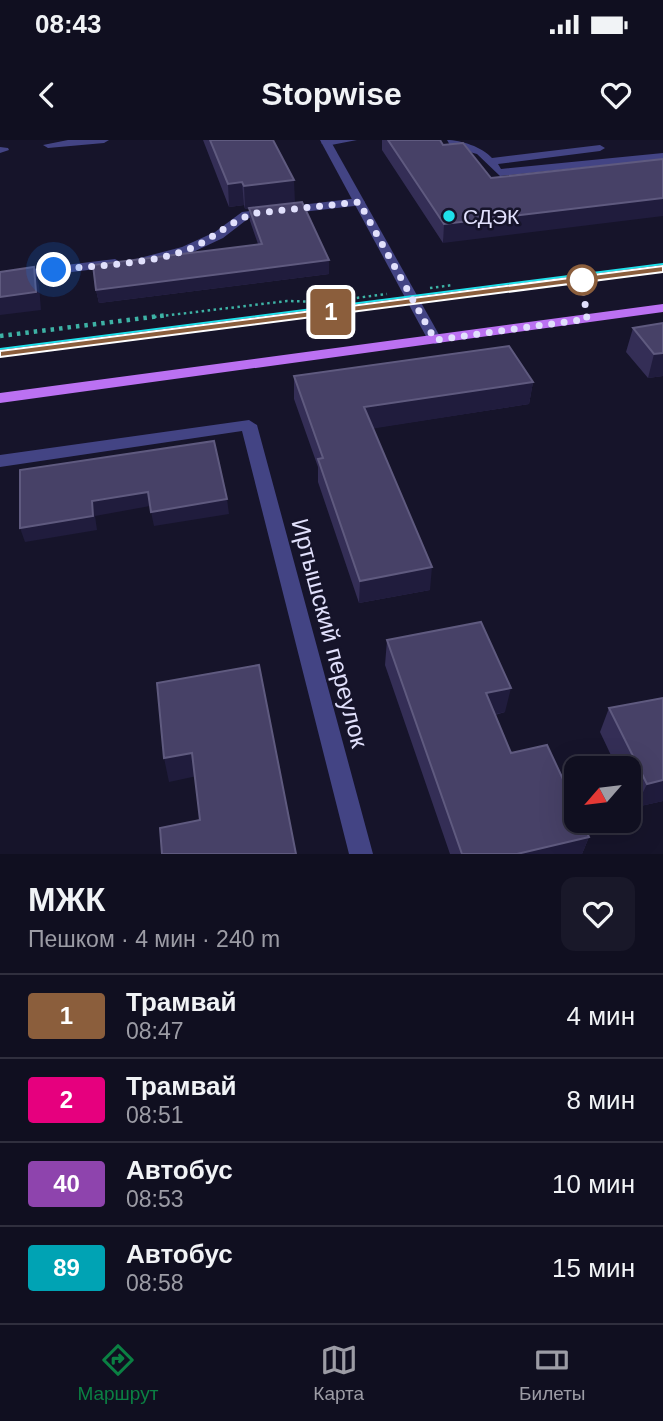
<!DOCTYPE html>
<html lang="ru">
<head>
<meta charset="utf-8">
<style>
  :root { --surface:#100f20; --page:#191829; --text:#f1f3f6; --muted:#9c9ca5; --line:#302f3e; --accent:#0b8043 }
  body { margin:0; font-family:Helvetica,sans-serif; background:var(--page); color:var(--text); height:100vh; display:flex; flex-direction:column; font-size:26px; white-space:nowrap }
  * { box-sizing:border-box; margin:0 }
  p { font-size:23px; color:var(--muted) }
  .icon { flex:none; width:38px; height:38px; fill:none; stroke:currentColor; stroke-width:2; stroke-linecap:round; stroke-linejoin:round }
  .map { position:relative; height:714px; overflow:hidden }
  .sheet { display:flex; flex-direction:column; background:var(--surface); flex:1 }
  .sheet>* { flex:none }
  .badge { padding:0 14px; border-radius:5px; font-size:24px; line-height:46px }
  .needle { width:46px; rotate:242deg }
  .buttons { position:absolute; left:564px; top:616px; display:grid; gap:14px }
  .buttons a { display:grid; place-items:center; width:77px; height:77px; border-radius:14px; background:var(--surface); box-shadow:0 7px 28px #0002,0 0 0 2px var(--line); font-size:35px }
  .you { position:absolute; width:35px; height:35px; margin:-18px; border:5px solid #fff; border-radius:50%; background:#1a73e8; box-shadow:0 0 0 10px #1a73e833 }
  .map>.badge { position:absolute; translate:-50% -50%; box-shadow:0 0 0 4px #fff }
  .round { display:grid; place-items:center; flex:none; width:74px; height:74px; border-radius:14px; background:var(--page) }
  .head { display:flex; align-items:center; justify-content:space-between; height:119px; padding:0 28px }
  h1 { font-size:33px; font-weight:800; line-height:52px }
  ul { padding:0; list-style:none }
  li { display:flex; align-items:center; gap:21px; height:84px; padding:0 28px; border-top:2px solid var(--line) }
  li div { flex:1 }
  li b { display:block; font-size:26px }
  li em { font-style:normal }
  li .badge { min-width:77px; font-weight:700; text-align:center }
  .status { display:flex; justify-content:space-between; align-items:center; height:49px; padding:0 35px; background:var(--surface); direction:ltr }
  .status svg { height:19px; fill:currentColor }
  header { display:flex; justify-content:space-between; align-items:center; height:91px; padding:0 28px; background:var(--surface); font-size:32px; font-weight:800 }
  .menu { display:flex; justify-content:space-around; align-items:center; height:98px; border-top:2px solid var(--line); background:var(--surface); font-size:19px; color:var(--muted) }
  .menu a { display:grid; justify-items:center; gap:4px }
  .menu .active { color:var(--accent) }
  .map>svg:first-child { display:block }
</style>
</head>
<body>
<div class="status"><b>08:43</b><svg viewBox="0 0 49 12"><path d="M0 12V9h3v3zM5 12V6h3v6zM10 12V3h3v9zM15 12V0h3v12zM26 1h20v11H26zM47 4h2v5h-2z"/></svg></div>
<header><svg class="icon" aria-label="back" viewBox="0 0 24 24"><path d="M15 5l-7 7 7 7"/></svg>Stopwise<svg class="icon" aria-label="heart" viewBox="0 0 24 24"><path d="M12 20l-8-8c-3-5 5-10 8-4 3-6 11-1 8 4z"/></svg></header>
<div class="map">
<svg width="663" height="714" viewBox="0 0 663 714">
  <rect width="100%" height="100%" fill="#16142a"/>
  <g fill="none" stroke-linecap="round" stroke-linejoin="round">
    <path stroke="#3db2a5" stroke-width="2.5" stroke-dasharray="2.5 3.5" stroke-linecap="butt" d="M430,148L453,145
      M154,177L287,161L325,162L387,154"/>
    <path stroke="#3db2a5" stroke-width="4.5" stroke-dasharray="3.5 5" stroke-linecap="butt" d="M0,196L168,175"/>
    <path fill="#434484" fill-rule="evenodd" d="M68,0H109L104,3L48,8L43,5Z
      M325,0H357L326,6L321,3Z
      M447,0C461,0 482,7 492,18L600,5L605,8L600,11L498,24L501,29L663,13V19L500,36L477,14L451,7Z
      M0,7L8,8L9,10L0,13Z
      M359,58L365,62L363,65L249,78L223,98L191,113L142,123L136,119L182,107L215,92L242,72Z
      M115,119L122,123L120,126L0,141V133Z"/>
    <path fill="#434484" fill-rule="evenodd" d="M249,280L257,285L373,714H349L242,291L0,327V315Z"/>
    <path fill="#434484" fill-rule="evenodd" d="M320,0H330L442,200L440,203L435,204L428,200Z"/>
    <path fill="#bb71f2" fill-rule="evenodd" d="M663,164V172L0,263V253Z"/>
    <path stroke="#1ee0ea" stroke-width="2" d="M0,209L663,124"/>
  </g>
  <path fill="#342e56" d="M203,0H273L295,63L329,134L99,163L96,150L258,104L250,81L249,69H245L244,65L229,67Z
    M382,0H440L443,5L463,3L443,103L382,10Z
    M663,183V236L648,238L626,212L633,188Z
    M294,236L533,242L529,264L373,288L430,450L359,463L318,342V327L294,259Z
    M387,500L505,572L495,575L511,613L589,697L582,714H450L385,525Z
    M609,568L663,661L636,667L628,651V628H617L600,592Z"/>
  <path fill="#201c3d" d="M294,40L295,63L245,69L244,46Z
    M242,42L244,65L229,67L228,44Z
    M663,58V76L443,103L444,84Z
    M329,120V134L99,163L96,150Z
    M34,127L39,145L41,170L0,175V157Z
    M663,213V236L648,238L654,214Z
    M533,242L529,264L364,290V267Z
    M148,352L150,366L95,376L97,390L25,402L20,388L92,361Z
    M227,359L229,374L154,386L151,372Z
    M432,427L430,450L359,463L360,441Z
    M511,548L505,572L482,577L486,553Z
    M192,613L197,636L169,642L164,618Z
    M663,640V661L636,667L647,644Z
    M589,697L582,714H517Z"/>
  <path fill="#474167" stroke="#5f5a7f" stroke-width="2" d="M210,0H273L294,40L244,46L242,42L228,44Z
    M388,0H440L443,5L463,3L491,38L663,19V58L444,84Z
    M302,62L329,120L96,150L93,125L262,104L249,68Z
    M34,127L36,152L0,157V132Z
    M663,183V213L654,214L633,188Z
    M509,206L533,242L364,267L432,427L360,441L318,319L323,318L294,236Z
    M214,301L227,359L151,372L148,352L92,361L93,376L20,388V330Z
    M481,482L511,548L486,553L511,613L547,605L576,667V681H582L589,697L517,714H462L387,500Z
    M259,525L296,714H162L160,688L200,680L192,613L164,618L157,543Z
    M663,558V640L647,644L609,568Z"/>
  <path fill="#8b5e3c" stroke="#fff" stroke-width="2" d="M663,126V132L0,217V211Z"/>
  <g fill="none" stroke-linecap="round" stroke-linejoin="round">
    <path stroke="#e1e0fc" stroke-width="7" stroke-dasharray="0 12.6" d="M54,130C96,125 144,125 184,111C211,102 231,79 257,73L359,62L435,200L587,179L582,140"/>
  </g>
  <circle fill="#1ee0ea" stroke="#16142a" stroke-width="2.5" cx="449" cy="76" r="7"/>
  <circle fill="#fff" stroke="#8b5e3c" stroke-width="3.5" cx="582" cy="140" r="14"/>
  <g text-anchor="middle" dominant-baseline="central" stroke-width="5" stroke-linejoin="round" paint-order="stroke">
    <g font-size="21" fill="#e1e0fc" stroke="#16142a" text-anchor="start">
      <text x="463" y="76">СДЭК</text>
    </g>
    <g font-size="24" fill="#e1e0fc" stroke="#16142a">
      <text transform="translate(330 493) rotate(75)">Иртышский переулок</text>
    </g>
  </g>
</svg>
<div class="buttons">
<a><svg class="needle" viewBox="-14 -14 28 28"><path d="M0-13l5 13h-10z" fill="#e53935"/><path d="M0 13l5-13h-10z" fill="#9c9ca5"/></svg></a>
</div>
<div class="you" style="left:54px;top:130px"></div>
<b class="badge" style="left:331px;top:172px;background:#8b5e3c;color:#fff">1</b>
</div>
<section class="sheet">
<div class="head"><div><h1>МЖК</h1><p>Пешком · 4 мин · 240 m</p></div><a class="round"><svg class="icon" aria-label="heart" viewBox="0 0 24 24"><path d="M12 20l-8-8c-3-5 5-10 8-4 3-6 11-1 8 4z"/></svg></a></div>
<ul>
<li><span class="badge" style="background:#8b5e3c;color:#fff">1</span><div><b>Трамвай</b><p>08:47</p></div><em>4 мин</em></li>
<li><span class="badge" style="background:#e6007e;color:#fff">2</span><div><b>Трамвай</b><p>08:51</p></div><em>8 мин</em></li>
<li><span class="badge" style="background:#8e44ad;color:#fff">40</span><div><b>Автобус</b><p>08:53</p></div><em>10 мин</em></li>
<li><span class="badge" style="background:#00a3b4;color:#fff">89</span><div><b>Автобус</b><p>08:58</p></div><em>15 мин</em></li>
</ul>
</section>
<nav class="menu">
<a class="active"><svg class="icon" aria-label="directions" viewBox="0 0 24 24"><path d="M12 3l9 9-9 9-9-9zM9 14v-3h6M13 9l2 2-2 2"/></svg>Маршрут</a>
<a><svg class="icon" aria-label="map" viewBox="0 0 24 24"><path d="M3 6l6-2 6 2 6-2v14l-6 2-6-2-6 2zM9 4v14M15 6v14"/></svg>Карта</a>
<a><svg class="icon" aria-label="tickets" viewBox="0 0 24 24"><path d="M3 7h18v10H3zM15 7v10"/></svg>Билеты</a>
</nav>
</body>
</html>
